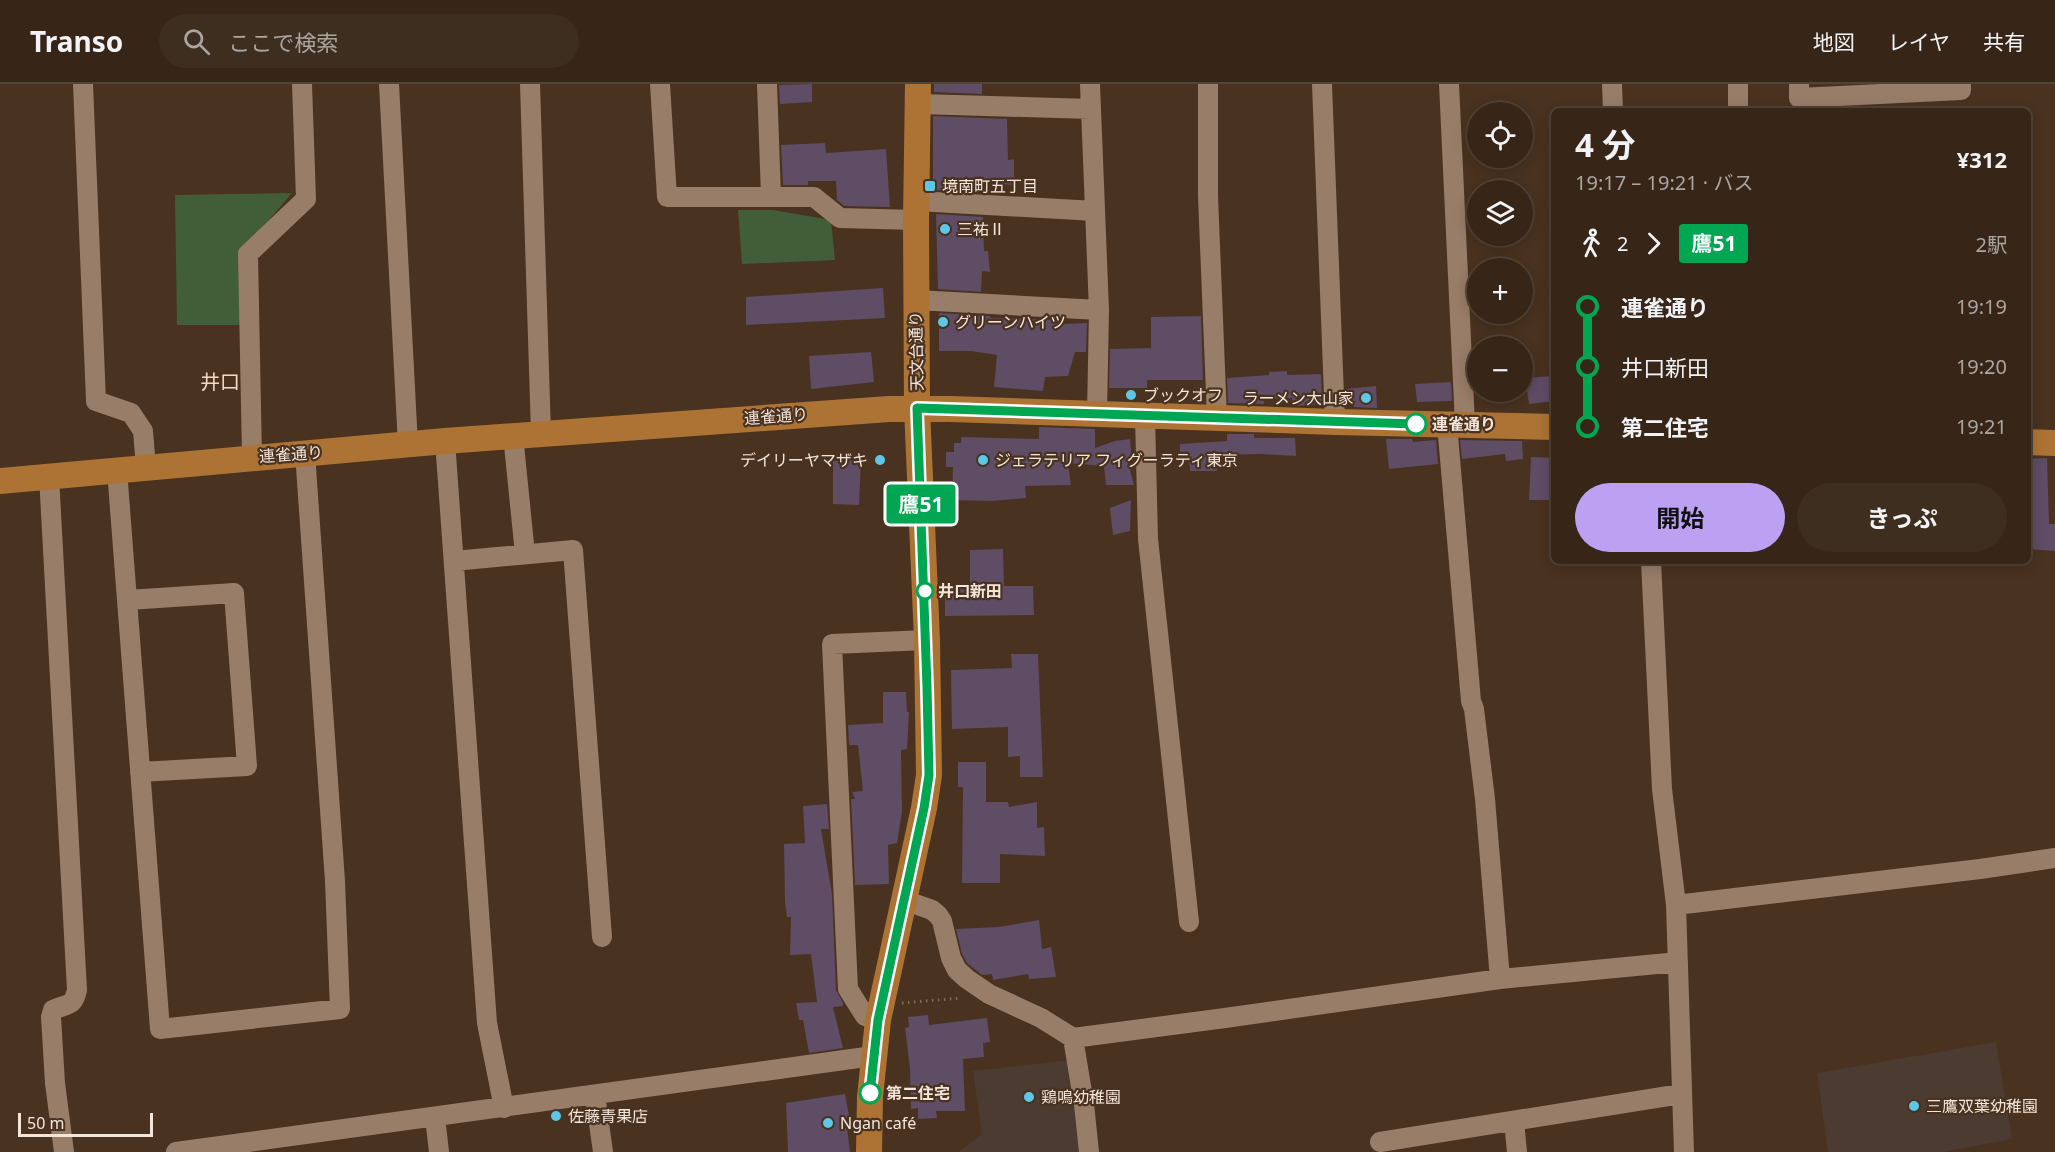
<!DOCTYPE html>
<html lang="ja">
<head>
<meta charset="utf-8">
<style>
  :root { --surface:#372617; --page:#3e2e20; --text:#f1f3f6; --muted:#aaa5a1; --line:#514336; --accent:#bca0f2 }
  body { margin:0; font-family:"Noto Sans","Noto Sans JP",sans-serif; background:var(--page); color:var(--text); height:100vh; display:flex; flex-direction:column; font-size:22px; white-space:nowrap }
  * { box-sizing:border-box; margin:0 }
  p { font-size:20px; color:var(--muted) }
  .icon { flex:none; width:33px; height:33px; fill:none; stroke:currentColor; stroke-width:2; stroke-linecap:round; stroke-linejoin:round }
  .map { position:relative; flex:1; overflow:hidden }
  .panel { position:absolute; left:1551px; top:24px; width:480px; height:456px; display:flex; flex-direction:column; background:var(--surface); border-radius:9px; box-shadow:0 3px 15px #0003,0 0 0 2px var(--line) }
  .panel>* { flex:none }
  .badge { padding:0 12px; border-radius:4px; font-size:21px; line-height:39px }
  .controls { position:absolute; left:1467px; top:18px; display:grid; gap:12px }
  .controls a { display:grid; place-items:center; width:66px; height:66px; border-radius:50%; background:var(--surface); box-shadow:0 3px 15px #0003,0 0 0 2px var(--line); font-size:30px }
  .scale { position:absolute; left:18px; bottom:15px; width:135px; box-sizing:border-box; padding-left:6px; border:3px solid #f4e5da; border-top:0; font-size:16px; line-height:21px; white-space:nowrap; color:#f4e5da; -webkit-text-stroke:4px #49321f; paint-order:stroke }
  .map>.badge { position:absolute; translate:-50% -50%; box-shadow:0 0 0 3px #fff }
  .legs { display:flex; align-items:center; gap:9px; height:66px; padding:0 24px; font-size:20px }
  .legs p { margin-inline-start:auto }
  .summary { display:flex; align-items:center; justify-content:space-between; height:102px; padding:0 24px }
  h1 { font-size:33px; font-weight:700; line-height:45px }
  .button { display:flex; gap:12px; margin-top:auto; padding:12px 24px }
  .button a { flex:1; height:69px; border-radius:36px; background:var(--accent); color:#111; font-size:24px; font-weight:700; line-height:69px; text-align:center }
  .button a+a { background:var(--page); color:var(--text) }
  ul { padding:0 24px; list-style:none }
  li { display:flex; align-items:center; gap:21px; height:60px; font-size:22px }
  li i { display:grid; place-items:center; width:9px; height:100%; margin:0 8px; background:currentColor }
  li i::after { content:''; width:15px; height:15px; margin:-8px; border:4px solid; border-radius:50%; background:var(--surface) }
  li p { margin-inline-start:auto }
  li:first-child i { background:linear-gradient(#0000 50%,currentColor 0) }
  li:last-child i { background:linear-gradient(currentColor 50%,#0000 0) }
  header { display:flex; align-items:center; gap:36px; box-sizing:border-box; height:84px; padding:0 30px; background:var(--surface); border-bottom:2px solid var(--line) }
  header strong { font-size:28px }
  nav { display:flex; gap:33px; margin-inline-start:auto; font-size:21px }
  .search { width:420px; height:54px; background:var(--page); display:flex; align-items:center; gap:15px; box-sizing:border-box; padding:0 21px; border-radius:33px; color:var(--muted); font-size:22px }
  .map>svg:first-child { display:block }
</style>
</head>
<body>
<header>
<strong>Transo</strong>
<div class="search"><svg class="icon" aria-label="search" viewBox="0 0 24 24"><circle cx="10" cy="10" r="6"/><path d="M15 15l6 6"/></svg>ここで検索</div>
<nav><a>地図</a><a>レイヤ</a><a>共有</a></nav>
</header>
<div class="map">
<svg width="2055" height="1068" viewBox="0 0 2055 1068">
  <rect width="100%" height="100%" fill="#49321f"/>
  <path fill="#4c3b30" d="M1996,958L2012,1055L1943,1068H1828L1817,989Z
    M1071,976L1081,1068H959L982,1050L973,987Z"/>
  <path fill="#415e39" d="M292,109L241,169L243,241H177L175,111Z
    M738,126H773L831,136L835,176L742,180Z"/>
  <path fill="#5f4c65" d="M812,0V18L780,20L779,1Z
    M934,0H982V10L934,8Z
    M933,32L1007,35L1008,76L1014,75V101L989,99L955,101V107L933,106Z
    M825,59L826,69L886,65L890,123L844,122L837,116L836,97H808V101H783L781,61Z
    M936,130L983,133L984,167H988L990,188L982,187L981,208L938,205Z
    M883,204L885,234L746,241V213Z
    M939,229L990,232V234L1060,236L1062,240L1087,239L1086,268H1075L1068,292L1045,293L1043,307L994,303L997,271L971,267H939Z
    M1201,232L1203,296H1147V304H1109L1110,265L1151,264V233Z
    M871,268L874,298L811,305L809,272Z
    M1287,287V291L1321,290L1322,320L1293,322L1292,314L1264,315V320L1228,319L1227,294L1269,291V288Z
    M1554,292V317L1529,320L1525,294Z
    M1451,298L1452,317L1417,318L1415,300Z
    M1376,302L1377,324L1354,323V320H1346V305Z
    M1039,343L1095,345V364L1115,357L1130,355L1132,377L1128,378L1134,401H1106L1104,382L1068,379L1071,401L1025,402L1026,414L991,417L952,416L953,383H946V368H954V359H961V353L1039,355Z
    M1227,350H1254V354H1295L1296,372L1261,370L1215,371L1217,387H1190L1189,372H1180V360L1227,357Z
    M1386,355H1412L1413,358L1436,356L1438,380L1389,385Z
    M1460,356L1522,357L1523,375L1506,377L1505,370L1462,375Z
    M1531,373L1554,374V416H1529Z
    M2047,374L2049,440H2055V467L2028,465V375Z
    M861,375L859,421L833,420V377Z
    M1131,416L1130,447L1113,451L1110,424Z
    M1003,465L1004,502H1033L1034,531L945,532V503L970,502V466Z
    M1011,570H1038L1043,693H1020V672L1008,673V643L952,645L951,586L1012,584Z
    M883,608H906L907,628H909L907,665L901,666L902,728L897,759L888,761L889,800L855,801L851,715H855L852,708L863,707L858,661H849L848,641L883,639Z
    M958,678H986V718H1008L1009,723L1037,718V744L1044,743L1045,772L1000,770V799H962L963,703H958Z
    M827,720L829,745H821L832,810L836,906L843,919V922L833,923L843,964L809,969L803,936H799L796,919L817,918L811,870L790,871L791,833H787L785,818L784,760L805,759L803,722Z
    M1039,836L1042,865L1051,863L1056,893L1029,895L1028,890L993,896L992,890L982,891L967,879L962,870L956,845L999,843Z
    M928,931L929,941L987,934L990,958L983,959L984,973L963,975L965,1027H936L937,1034L918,1035V1024L911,1025L910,984L905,944L909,943L908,933Z
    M845,1010L850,1036H846L850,1068H788L786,1019Z"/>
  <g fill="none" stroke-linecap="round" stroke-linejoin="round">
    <path stroke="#816c5c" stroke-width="3" stroke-dasharray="1.5 4.5" stroke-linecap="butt" d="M902,919L961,914"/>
    <path stroke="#987d68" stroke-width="20" d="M83,0L96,317L131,329L143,347L146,383
      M389,0L408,361
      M530,0L541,349
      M660,0L667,113H814L840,134L916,136
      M767,0L771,112
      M1090,0L1099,226L1097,330
      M1208,0V112L1217,334
      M1322,0L1335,338
      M1449,0L1465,341
      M1612,0L1613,27
      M1738,0V27
      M1799,0V14L1961,6V0
      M919,20L1091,25
      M917,117L1095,127
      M916,216L1099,226
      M1145,332L1148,455L1189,838
      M1447,340L1471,617L1474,625L1485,715L1500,895
      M513,351L525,470
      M445,357L487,939L504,1024
      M252,373L248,170L306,115L302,0
      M117,386L160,945L340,925L335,797L305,369
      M49,392L77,906C73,924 67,919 53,926L51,933L55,999L64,1068
      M454,477L573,466L602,853
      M1651,477L1662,705L1676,821L1684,1068
      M128,516L234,509L247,682L140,688
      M904,816L932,826L938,831L942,837L951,874L957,886L967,895L989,910L1041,934L1073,954L1225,934L1500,895L1678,878
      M1676,821L1980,785L2055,774
      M878,936L865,932L848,905L832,560L927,556
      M1073,954L1084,1020L1089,1068
      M595,1011L603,1068
      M435,1033L439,1068
      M1514,1037L1517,1068
      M1380,1058L1681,1010
      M176,1068L873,972"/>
    <path stroke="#ad7334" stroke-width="26" d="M2028,358L2055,359
      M0,397L445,357L889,325H951L1335,338L1554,343
      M869,1068L870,1013L878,936L924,724L929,691L927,556L917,324L916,136L918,0"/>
  </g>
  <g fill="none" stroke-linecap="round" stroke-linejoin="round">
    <defs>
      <path id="line-1" d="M870,1009L878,936L924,724L929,691L927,603L917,324L1416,340"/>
    </defs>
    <use href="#line-1" stroke="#fff" stroke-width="14"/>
    <use href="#line-1" stroke="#00a651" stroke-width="9"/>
  </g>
  <g fill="#5dc7e8" stroke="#49321f" stroke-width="2">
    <rect x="924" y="96" width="12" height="12" rx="3"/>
    <circle cx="945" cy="145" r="6"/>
    <circle cx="943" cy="238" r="6"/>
    <circle cx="1131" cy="311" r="6"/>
    <circle cx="1366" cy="314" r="6"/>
    <circle cx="880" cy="376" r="6"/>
    <circle cx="983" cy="376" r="6"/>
    <circle cx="1029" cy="1013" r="6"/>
    <circle cx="1914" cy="1022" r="6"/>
    <circle cx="556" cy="1032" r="6"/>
    <circle cx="828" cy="1039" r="6"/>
  </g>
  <g fill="#fff" stroke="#00a651" stroke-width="3">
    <circle cx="1416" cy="340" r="10"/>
    <circle cx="925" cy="507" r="8"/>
    <circle cx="870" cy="1009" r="10"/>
  </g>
  <g text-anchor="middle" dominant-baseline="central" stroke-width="4.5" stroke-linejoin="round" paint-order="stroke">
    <g font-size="16" fill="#f4e5da" stroke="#49321f" text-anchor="start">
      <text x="942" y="102">境南町五丁目</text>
      <text x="957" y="145">三祐Ⅱ</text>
      <text x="955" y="238">グリーンハイツ</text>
      <text x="1143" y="311">ブックオフ</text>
      <text x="1354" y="314" text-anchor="end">ラーメン大山家</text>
      <text x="868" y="376" text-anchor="end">デイリーヤマザキ</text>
      <text x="995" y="376">ジェラテリア フィグーラティ東京</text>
      <text x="1041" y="1013">鶏鳴幼稚園</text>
      <text x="1926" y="1022">三鷹双葉幼稚園</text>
      <text x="568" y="1032">佐藤青果店</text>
      <text x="840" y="1039">Ngan café</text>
    </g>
    <g font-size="16" fill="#f4e5da" stroke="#49321f">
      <text transform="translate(916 267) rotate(-91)">天文台通り</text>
      <text transform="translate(776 332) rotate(-4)">連雀通り</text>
      <text transform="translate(291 370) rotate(-4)">連雀通り</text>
    </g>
    <g font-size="16" font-weight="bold" fill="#f4e5da" stroke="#49321f" text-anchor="start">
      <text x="1432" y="340">連雀通り</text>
      <text x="938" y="507">井口新田</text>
      <text x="886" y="1009">第二住宅</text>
    </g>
    <g font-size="20" fill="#f5d7c0" stroke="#49321f">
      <text x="220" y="297">井口</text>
    </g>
  </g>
</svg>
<div class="controls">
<a><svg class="icon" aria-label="locate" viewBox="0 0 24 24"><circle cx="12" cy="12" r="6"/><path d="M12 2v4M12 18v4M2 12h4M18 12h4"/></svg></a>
<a><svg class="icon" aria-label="layers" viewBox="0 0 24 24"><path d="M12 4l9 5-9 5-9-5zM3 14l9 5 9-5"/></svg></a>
<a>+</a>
<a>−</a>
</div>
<div class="scale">50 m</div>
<b class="badge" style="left:921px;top:420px;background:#00a651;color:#fff">鷹51</b>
<section class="panel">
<div class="summary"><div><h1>4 分</h1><p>19:17 – 19:21 · バス</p></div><b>¥312</b></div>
<div class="legs"><svg class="icon" aria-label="walk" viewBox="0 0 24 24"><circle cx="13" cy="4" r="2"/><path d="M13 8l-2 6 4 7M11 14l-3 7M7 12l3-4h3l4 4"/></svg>2<svg class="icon" aria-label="forward" viewBox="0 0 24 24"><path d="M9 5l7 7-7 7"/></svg><b class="badge" style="background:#00a651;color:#fff">鷹51</b><p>2駅</p></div>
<ul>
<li><i style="color:#00a651"></i><b>連雀通り</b><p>19:19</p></li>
<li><i style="color:#00a651"></i><span>井口新田</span><p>19:20</p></li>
<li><i style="color:#00a651"></i><b>第二住宅</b><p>19:21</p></li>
</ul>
<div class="button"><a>開始</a><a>きっぷ</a></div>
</section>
</div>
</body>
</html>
